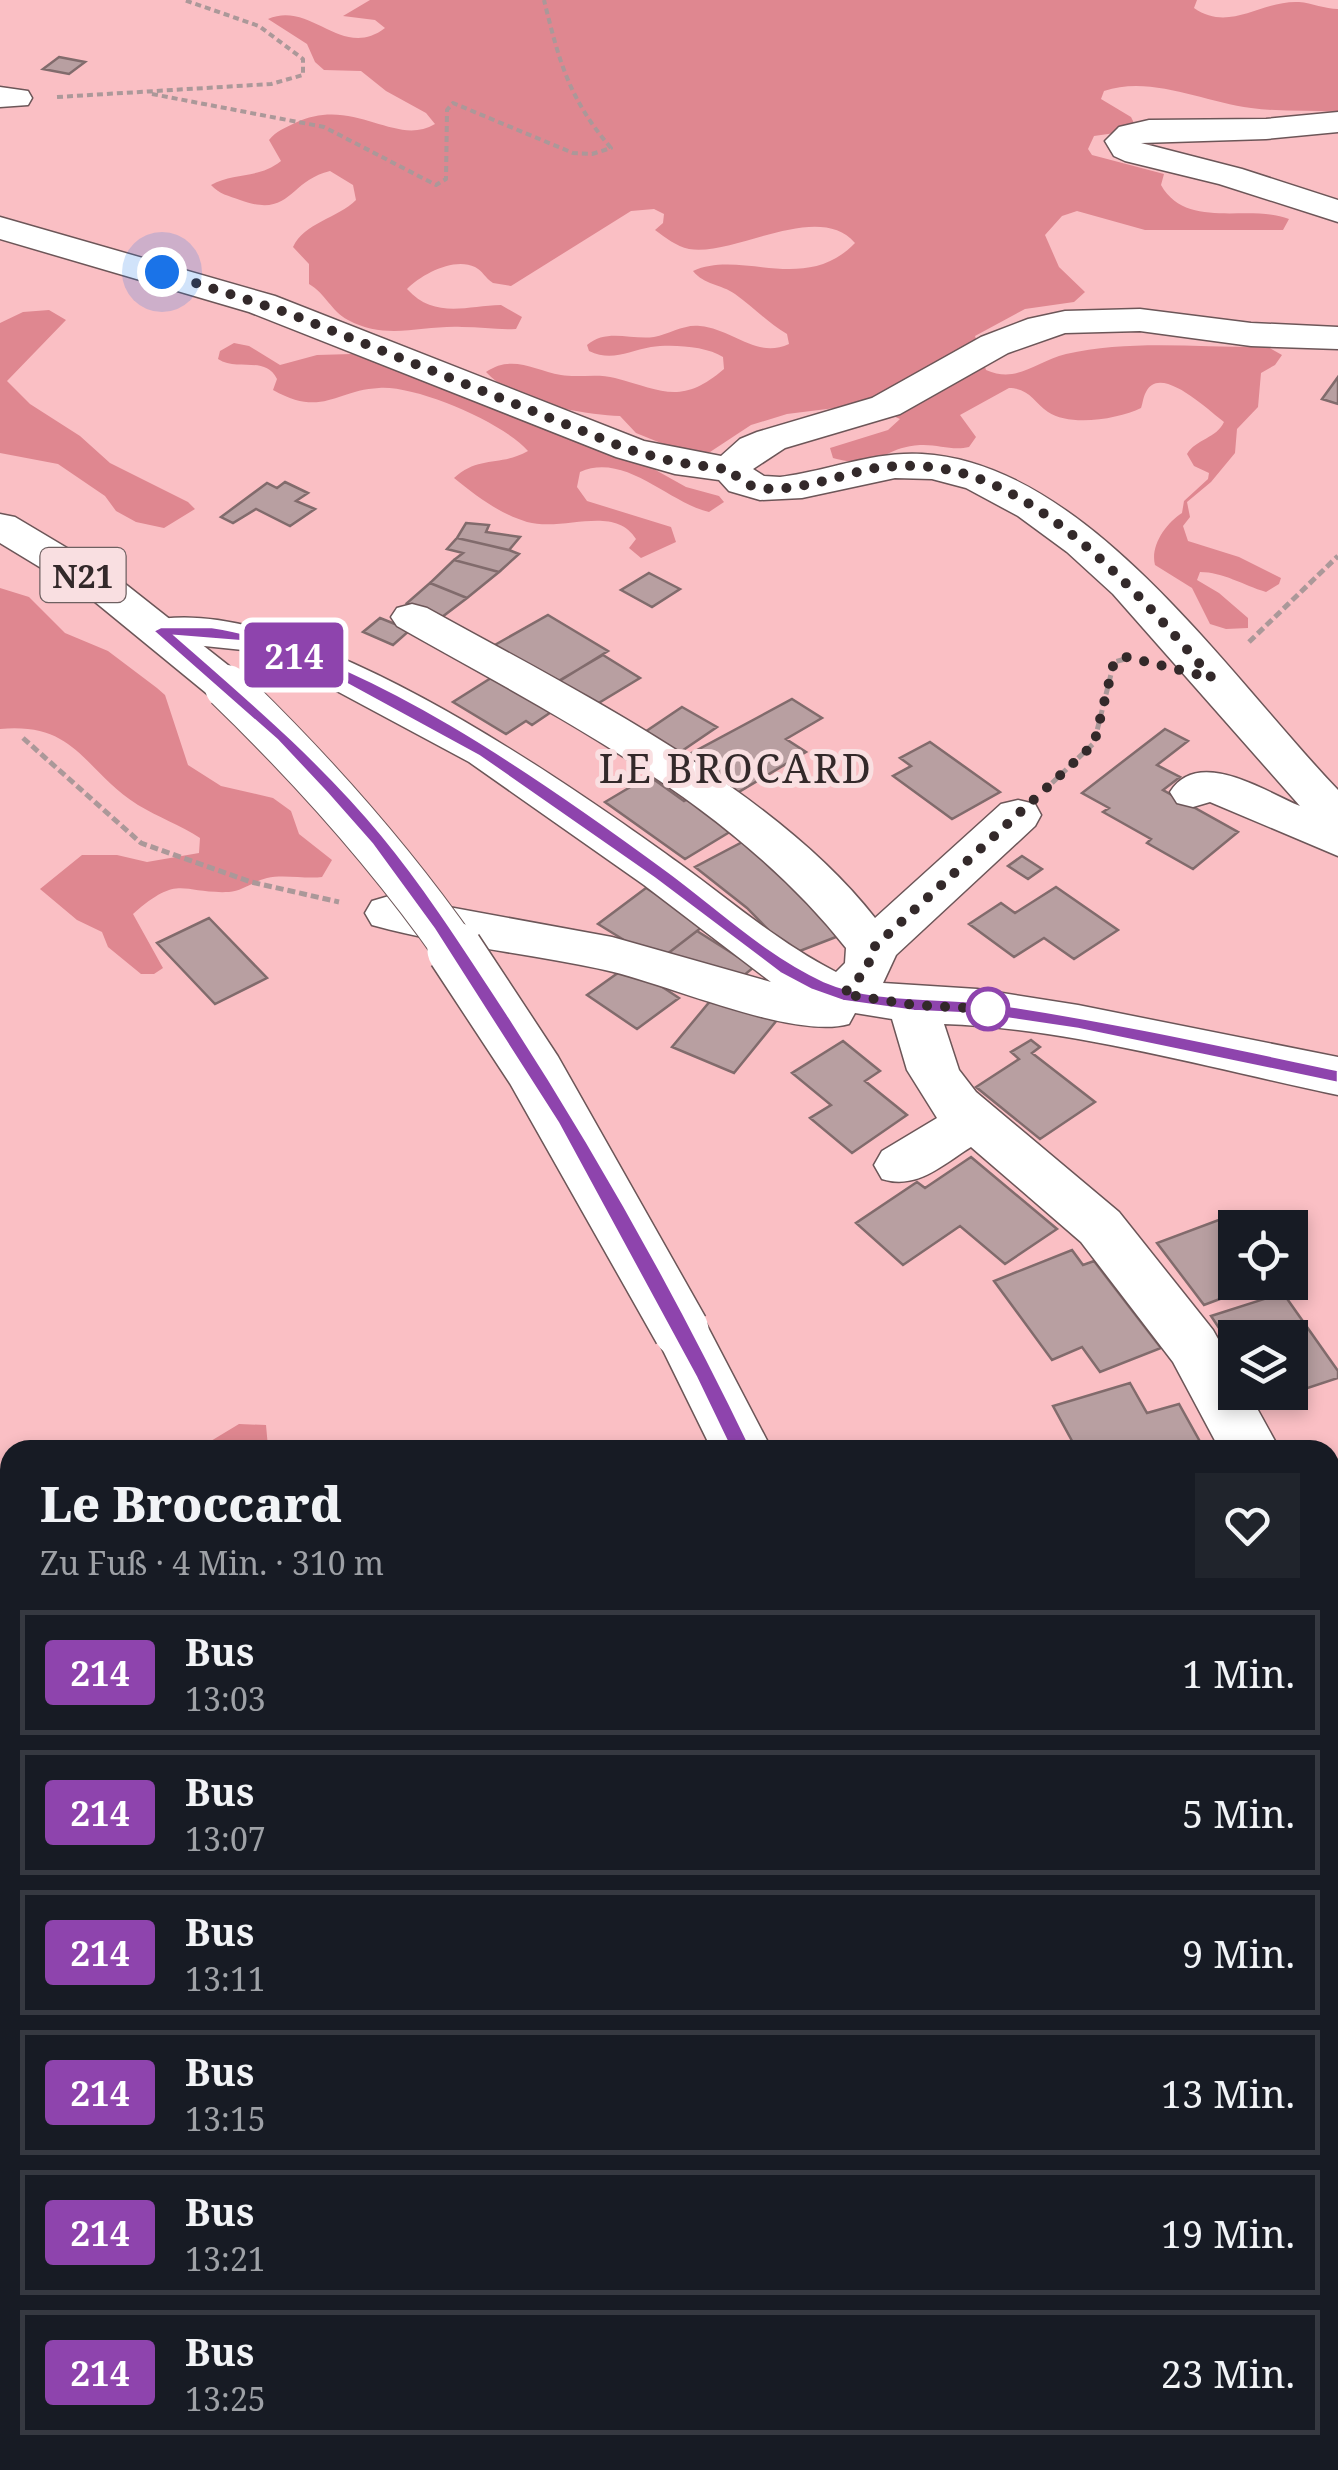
<!DOCTYPE html>
<html lang="de">
<head>
<meta charset="utf-8">
<style>
  :root { --surface:#171b24; --page:#20242c; --text:#f1f3f6; --muted:#9ea1a6; --line:#363941 }
  body { margin:0; font-family:"Noto Serif",serif; background:var(--page); color:var(--text); height:100vh; display:flex; flex-direction:column; font-size:38px; white-space:nowrap }
  * { box-sizing:border-box; margin:0 }
  p { font-size:32px; color:var(--muted) }
  .icon { flex:none; width:55px; height:55px; fill:none; stroke:currentColor; stroke-width:2; stroke-linecap:round; stroke-linejoin:round }
  .map { position:relative; flex:1; overflow:hidden }
  .sheet { position:absolute; left:0px; top:1440px; width:1340px; height:1030px; display:flex; flex-direction:column; background:var(--surface); border-radius:30px 30px 0 0; box-shadow:0 5px 15px #0003 }
  .sheet>* { flex:none }
  .badge { padding:0 20px; border-radius:8px; font-size:35px; line-height:65px }
  .controls { position:absolute; left:1218px; top:1210px; display:grid; gap:20px }
  .controls a { display:grid; place-items:center; width:90px; height:90px; border-radius:0px; background:var(--surface); box-shadow:0 5px 15px #0003; font-size:50px }
  .you { position:absolute; width:50px; height:50px; margin:-25px; border:8px solid #fff; border-radius:50%; background:#1a73e8; box-shadow:0 0 0 15px #1a73e833 }
  .map>.badge { position:absolute; translate:-50% -50%; box-shadow:0 0 0 5px #fff }
  .round { display:grid; place-items:center; flex:none; width:105px; height:105px; border-radius:0px; background:var(--page) }
  .summary { display:flex; align-items:center; justify-content:space-between; height:170px; padding:0 40px }
  h1 { font-size:48px; font-weight:800; line-height:75px }
  ul { padding:0; list-style:none }
  li { display:flex; align-items:center; gap:30px; height:125px; margin:0 20px 15px; padding:0 20px; border:5px solid var(--line); border-radius:0px }
  li div { flex:1 }
  li b { display:block; font-size:38px }
  li em { font-style:normal }
  li .badge { min-width:110px; font-weight:700; text-align:center }
  .map>svg:first-child { display:block }
</style>
</head>
<body>
<div class="map">
<svg width="1338" height="2470" viewBox="0 0 1338 2470">
  <rect width="100%" height="100%" fill="#f9dfe1"/>
  <path fill="#fabfc4" fill-rule="evenodd" d="M0,0H1338V2470H248L241,2460H1330V1450H10V2123L0,2108ZM1235,1228H1290V1282H1235ZM1235,1338H1290V1392H1235Z"/>
  <path fill="#df8790" d="M370,0H1197L1194,8C1230,33 1261,0 1299,2C1312,3 1325,9 1338,9V112C1309,110 1280,112 1251,108C1203,102 1151,75 1104,91L1101,99L1131,117L1134,123L1122,132L1094,136L1088,149L1092,155L1164,174L1161,185C1187,231 1249,203 1289,219L1283,230H1145L1077,211L1062,216L1045,235L1059,267L1085,292L1074,302L1025,309L975,336L986,370C1018,384 1036,361 1066,354C1130,339 1203,348 1268,347L1282,355L1275,365L1261,373L1258,407L1237,429L1235,453L1211,482L1187,502L1190,517L1183,526L1188,541L1239,557L1281,578L1279,584L1266,592C1243,585 1223,572 1200,572L1197,580L1219,593L1248,618V628L1226,629L1210,624L1192,588L1155,565C1150,546 1166,523 1182,513L1184,501L1208,479L1209,473L1194,466L1187,454C1196,439 1217,438 1224,422C1209,411 1160,363 1146,392C1143,397 1143,403 1141,408C1119,419 1070,427 1048,412C1034,402 1029,388 1009,388L960,415L976,437L969,447C952,451 938,444 920,445C882,447 881,471 833,458L830,448L888,430L900,419L867,404L787,414L751,425L710,452L688,454L636,433L620,416C580,414 514,403 486,372C512,354 534,370 561,375C578,378 598,373 615,378C662,390 681,406 724,369L723,357C706,346 671,344 651,347C628,351 612,362 589,351L587,345C607,328 630,340 654,337C670,334 684,324 700,326C733,329 756,359 789,344L787,334C767,322 753,307 735,294C721,284 704,285 693,271C741,249 805,295 855,243C818,200 734,257 689,249C676,246 666,238 655,230L663,223L664,214L654,209L631,211L511,286L493,283C485,278 483,271 475,267C454,257 422,274 407,289C434,319 466,306 501,305L522,317L516,329C497,330 481,327 462,327C421,325 387,341 348,320C331,311 326,294 309,284V264L293,247C304,223 338,218 356,200L353,185L330,171C288,181 291,219 240,200C229,196 219,194 211,185C234,172 259,179 281,161L269,140C276,131 285,128 295,123C354,95 395,148 435,124L426,113L386,91L361,71L324,70L315,62L307,44L268,19C311,0 342,61 385,28L375,20L343,16Z
    M49,310L66,320L7,381L30,404L80,436L110,463L188,502L195,509L164,528L136,522L116,511L105,496L58,464L0,453V323L23,312Z
    M234,343L249,346L280,365L317,355L352,354L458,392L490,408L520,414L634,458L686,487L719,496L724,502L709,512C667,502 625,452 580,472L577,487L587,501L671,527L676,542L641,558L629,548L636,539C614,504 565,532 527,522C500,514 476,496 454,478C479,455 499,467 528,451C504,423 416,385 379,388C335,390 323,418 273,390L277,379C265,355 238,372 218,359L220,351Z
    M0,588L29,597L65,633L108,651L157,688L165,695L188,765L221,786L273,798L291,811L299,834L332,860L322,877C305,879 283,874 267,878C254,881 242,891 229,892C180,894 180,873 133,914L163,968L154,974H141L108,947L102,932L77,920L40,889L82,855H117L147,862L199,853L200,838C180,825 158,817 138,805C83,770 77,722 0,729Z
    M239,1424L266,1425L268,1447L196,1450Z
    M0,2174L10,2188V2460H202L209,2470H0Z
    M442,2460H559L566,2470H444Z
    M646,2460H1020L1024,2470H652Z"/>
  <path fill="#e88f98" d="M0,1907L10,1922V2188L0,2174Z
    M202,2460H369L373,2470H209Z"/>
  <path fill="#b89fa1" stroke="#816b6c" stroke-width="2.5" d="M59,57L85,62L69,74L43,69Z
    M1338,377V404L1322,399Z
    M285,482L308,493L296,501L315,509L290,526L256,509L233,523L221,517L267,483L277,488Z
    M466,523L489,525L486,532L520,537L509,550L457,538Z
    M457,538L509,550L519,554L499,572L454,560L463,553L447,549Z
    M454,560L499,572L467,598L430,583Z
    M649,573L680,589L652,607L621,590Z
    M430,583L467,598L442,617L407,603Z
    M548,615L608,651L553,685L493,646Z
    M380,618L410,630L393,645L363,632Z
    M603,655L640,678L592,707L555,683Z
    M499,673L557,708L532,725L526,721L506,734L453,702Z
    M792,699L822,718L786,739L806,752L727,799L675,762Z
    M682,707L717,727L673,757L639,736Z
    M1165,729L1188,741L1157,765L1180,777L1163,790L1238,832L1193,869L1147,843L1151,839L1103,812L1109,808L1082,793Z
    M930,742L1000,792L952,819L893,776L911,766L900,758Z
    M649,776L684,801L694,796L738,827L685,859L605,802Z
    M750,838L849,932L792,954L747,908L695,867Z
    M1022,856L1042,869L1028,879L1008,866Z
    M1056,887L1118,930L1074,959L1044,938L1014,957L969,924L1001,903L1015,913Z
    M646,888L706,924L658,961L598,924Z
    M209,918L267,978L215,1004L157,943Z
    M697,931L754,967L731,986L658,961Z
    M629,965L679,998L637,1029L587,995Z
    M716,994L777,1020L734,1073L672,1047Z
    M1031,1040L1040,1047L1032,1053L1095,1102L1040,1139L976,1087L1019,1059L1011,1052Z
    M843,1041L880,1071L865,1081L907,1115L852,1153L810,1118L831,1105L792,1073Z
    M971,1157L1057,1229L1005,1264L960,1226L903,1265L856,1223L917,1182L925,1188Z
    M1224,1218L1235,1232V1282H1265L1204,1305L1157,1243Z
    M1072,1250L1083,1265L1094,1261L1161,1348L1100,1372L1082,1347L1052,1360L994,1281Z
    M1283,1293L1338,1371V1378L1268,1401L1262,1392H1290V1338H1235V1352L1211,1316Z
    M1130,1383L1147,1413L1179,1404L1203,1447L1192,1450H1077L1053,1406Z
    M1338,1749V1815L1335,1816L1330,1803V1751Z
    M1330,1834L1338,1852V1929L1330,1931Z
    M1338,1952V2010L1330,2011V1953Z
    M1330,2210H1338V2295H1330Z"/>
  <g fill="none" stroke-linecap="round" stroke-linejoin="round">
    <defs>
      <path id="minor" d="M0,87L28,91L32,98L28,105L0,107Z
        M1338,112V132L1266,139L1141,143L1242,169L1338,200V222L1219,184L1125,161L1114,156L1105,141L1119,127L1149,120L1266,119Z
        M0,217L275,296L644,441L721,456L740,439L757,432L872,398L981,337L1028,319L1065,311L1140,309L1251,323L1338,327V349L1251,346L1140,331L1065,333L1008,353L900,414L785,448L753,469L764,476L780,477C828,471 873,451 922,454C1088,463 1231,679 1338,790V856L1210,802L1193,807L1177,803L1170,792C1198,747 1264,791 1300,806L1113,594L1067,552L1018,516L966,488L932,479L895,478L802,498L760,500L729,491L719,480L675,474L616,457L249,312L0,239Z
        M412,604L427,608C571,688 774,788 875,918L1001,804L1018,800L1035,804L1041,815L1035,826L896,955L883,983L977,989L1078,1005L1338,1057V1095C1214,1069 1069,1028 944,1024L959,1070L976,1092L1119,1212L1213,1330L1235,1369V1392H1248L1280,1450H1220L1173,1362L1081,1242L971,1147C942,1165 917,1190 882,1179L874,1165L882,1151L937,1118L907,1070L892,1019L855,1013L849,1024C792,1040 666,983 605,970C528,953 448,946 372,925L365,913L372,901L389,896L612,937L771,982L644,885L469,762L333,689L243,650L146,640L139,631L146,622C289,586 565,781 680,864C731,901 779,943 836,972L845,963L846,948C732,803 554,715 397,626L391,617L397,608Z
        M1330,1578L1338,1581V1648L1330,1645Z"/>
      <path id="major" d="M0,514L15,517L119,579L243,677L249,687L243,697L227,701L211,697L89,597L0,543Z
        M681,1307L701,1314L772,1450H712L653,1330L661,1314Z
        M1194,2460H1273L1278,2470H1198Z"/>
    </defs>
    <use href="#minor" stroke="#6c5658" stroke-width="3"/>
    <use href="#major" stroke="#6c5658" stroke-width="3"/>
    <path stroke="#ab9899" stroke-width="4" stroke-dasharray="6 4" stroke-linecap="butt" d="M152,94L324,127L436,185L446,179L447,110L453,103L573,153L592,154L611,148C569,99 559,61 544,0
      M57,97L271,84L303,75V59L259,26L184,0"/>
    <path stroke="#ab9899" stroke-width="5" stroke-dasharray="8 4" stroke-linecap="butt" d="M1249,642L1338,556
      M23,738L141,843L251,882L339,902
      M1052,783L1094,743L1114,662L1129,658"/>
    <path stroke="#ab9899" stroke-width="8" stroke-dasharray="12 6" stroke-linecap="butt" d="M1130,2460L1132,2470"/>
    <use href="#minor" fill="#fff" fill-rule="evenodd"/>
    <use href="#major" fill="#fff" fill-rule="evenodd"/>
    <defs>
      <path id="major-bridge-far1" d="M227,687C312,769 389,855 457,952"/>
      <path id="major-bridge" d="M455,950L534,1070L681,1330"/>
    </defs>
    <use href="#major-bridge-far1" stroke="#6c5658" stroke-width="46" stroke-linecap="butt"/>
    <use href="#major-bridge" stroke="#6c5658" stroke-width="58" stroke-linecap="butt"/>
    <use href="#major-bridge-far1" stroke="#fff" stroke-width="44"/>
    <use href="#major-bridge" stroke="#fff" stroke-width="55"/>
  </g>
  <path fill="#8e44ad" stroke="#fff" stroke-width="2.5" d="M212,627C361,650 548,783 669,872C719,909 767,955 824,981C877,1004 940,996 996,1004C1111,1021 1224,1046 1338,1070V1083L1078,1029L977,1014L914,1011L843,1001L812,990L780,973L654,878L479,756L343,682L250,642L176,636C248,699 321,761 382,835C429,892 468,954 508,1015C598,1154 680,1300 752,1450L742,1459L734,1456L696,1377L558,1123L434,929L372,844L327,793L277,740L153,631L161,627Z"/>
  <g fill="none" stroke-linecap="round" stroke-linejoin="round">
    <path stroke="#33292a" stroke-width="10" stroke-dasharray="0 18" d="M162,272L288,313L630,450L675,462L732,470C754,511 841,473 876,468C899,465 922,465 944,469C1049,488 1145,601 1212,678L1127,657L1114,662L1094,744L872,949C871,968 856,982 843,994L914,1005L988,1009"/>
  </g>
  <circle fill="#fff" stroke="#8e44ad" stroke-width="5" cx="988" cy="1009" r="20"/>
  <g text-anchor="middle" dominant-baseline="central" stroke-width="10" stroke-linejoin="round" paint-order="stroke">
    <rect fill="#f9dfe1" stroke="#6e6061" stroke-width="2.5" x="40.5" y="548" width="85" height="54" rx="8"/>
    <g font-size="32" font-weight="bold" fill="#33292a">
      <text x="83" y="575">N21</text>
    </g>
    <g font-size="40" letter-spacing="2.5" fill="#33292a" stroke="#f9dfe1">
      <text x="736" y="767">LE BROCARD</text>
    </g>
  </g>
</svg>
<div class="controls">
<a><svg class="icon" aria-label="locate" viewBox="0 0 24 24"><circle cx="12" cy="12" r="6"/><path d="M12 2v4M12 18v4M2 12h4M18 12h4"/></svg></a>
<a><svg class="icon" aria-label="layers" viewBox="0 0 24 24"><path d="M12 4l9 5-9 5-9-5zM3 14l9 5 9-5"/></svg></a>
</div>
<div class="you" style="left:162px;top:272px"></div>
<b class="badge" style="left:294px;top:655px;background:#8e44ad;color:#fff">214</b>
<section class="sheet">
<div class="summary"><div><h1>Le Broccard</h1><p>Zu Fuß · 4 Min. · 310 m</p></div><a class="round"><svg class="icon" aria-label="heart" viewBox="0 0 24 24"><path d="M12 20l-8-8c-3-5 5-10 8-4 3-6 11-1 8 4z"/></svg></a></div>
<ul>
<li><span class="badge" style="background:#8e44ad;color:#fff">214</span><div><b>Bus</b><p>13:03</p></div><em>1 Min.</em></li>
<li><span class="badge" style="background:#8e44ad;color:#fff">214</span><div><b>Bus</b><p>13:07</p></div><em>5 Min.</em></li>
<li><span class="badge" style="background:#8e44ad;color:#fff">214</span><div><b>Bus</b><p>13:11</p></div><em>9 Min.</em></li>
<li><span class="badge" style="background:#8e44ad;color:#fff">214</span><div><b>Bus</b><p>13:15</p></div><em>13 Min.</em></li>
<li><span class="badge" style="background:#8e44ad;color:#fff">214</span><div><b>Bus</b><p>13:21</p></div><em>19 Min.</em></li>
<li><span class="badge" style="background:#8e44ad;color:#fff">214</span><div><b>Bus</b><p>13:25</p></div><em>23 Min.</em></li>
</ul>
</section>
</div>
</body>
</html>
